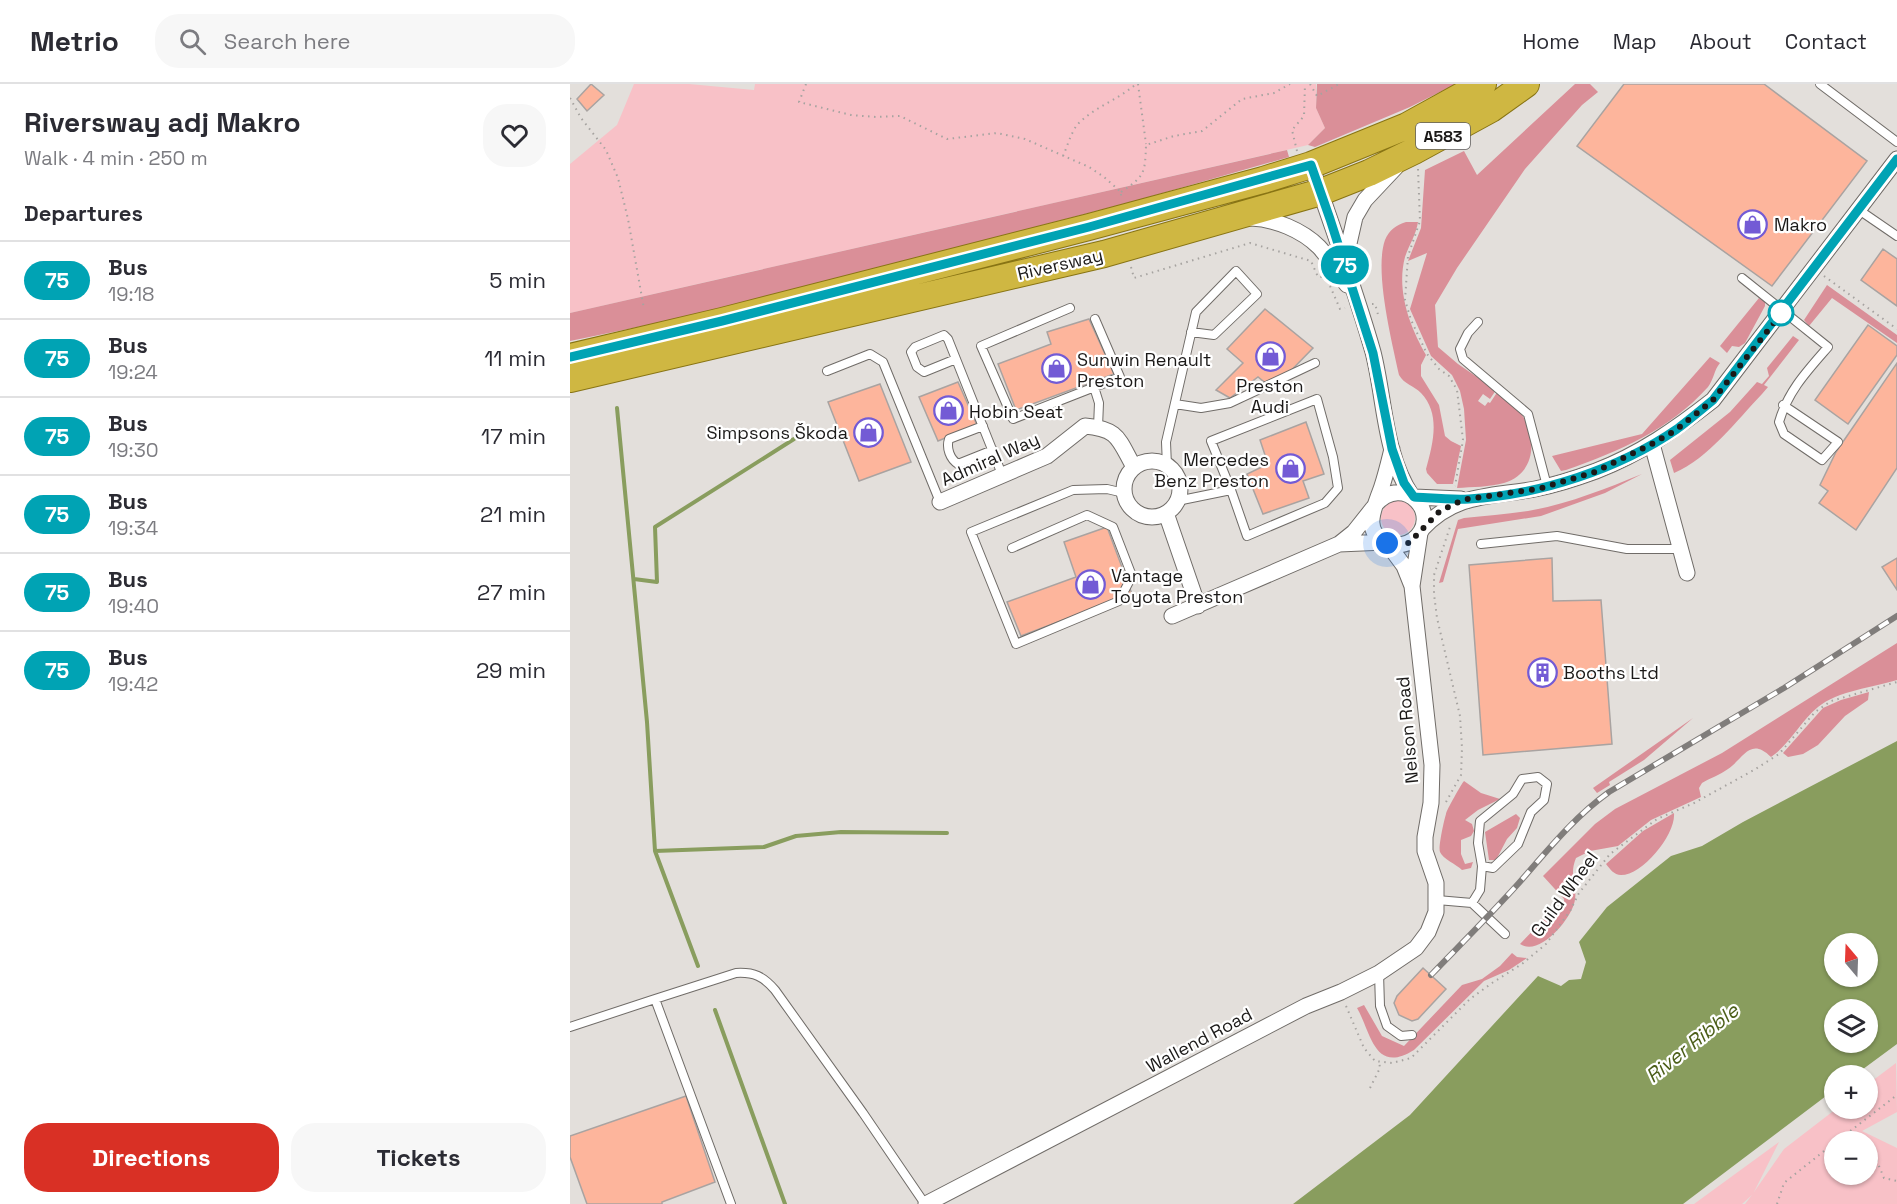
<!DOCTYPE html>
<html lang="en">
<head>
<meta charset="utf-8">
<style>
  :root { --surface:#fff; --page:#f7f7f7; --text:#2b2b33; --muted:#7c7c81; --line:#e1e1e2; --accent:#d93025 }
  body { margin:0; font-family:"Space Grotesk",sans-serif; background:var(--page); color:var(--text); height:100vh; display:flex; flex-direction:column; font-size:22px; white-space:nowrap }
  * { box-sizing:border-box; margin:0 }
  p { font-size:20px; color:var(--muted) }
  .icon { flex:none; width:33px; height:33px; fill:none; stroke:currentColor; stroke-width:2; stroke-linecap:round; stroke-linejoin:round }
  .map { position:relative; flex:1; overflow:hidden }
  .panel { display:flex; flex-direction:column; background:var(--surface); width:570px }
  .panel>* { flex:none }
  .badge { padding:0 12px; border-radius:20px; font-size:21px; line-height:39px }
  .needle { width:39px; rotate:341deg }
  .fabs { position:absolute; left:1254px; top:849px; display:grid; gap:12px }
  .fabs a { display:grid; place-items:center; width:54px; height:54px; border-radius:50%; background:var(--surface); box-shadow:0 2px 4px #0004; font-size:30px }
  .you { position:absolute; width:30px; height:30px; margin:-15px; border:4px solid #fff; border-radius:50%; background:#1a73e8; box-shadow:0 0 0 9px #1a73e833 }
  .map>.badge { position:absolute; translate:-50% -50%; box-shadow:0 0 0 3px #fff }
  h2 { padding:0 24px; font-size:22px; line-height:54px }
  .round { display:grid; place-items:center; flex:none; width:63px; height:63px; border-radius:24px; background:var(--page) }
  .summary { display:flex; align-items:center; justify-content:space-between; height:102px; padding:0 24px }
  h1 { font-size:28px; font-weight:600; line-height:45px }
  .button { display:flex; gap:12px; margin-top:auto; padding:12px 24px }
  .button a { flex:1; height:69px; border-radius:24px; background:var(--accent); color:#fff; font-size:24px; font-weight:600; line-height:69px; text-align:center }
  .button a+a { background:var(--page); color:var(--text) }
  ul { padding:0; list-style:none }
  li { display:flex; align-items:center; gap:18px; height:78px; padding:0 24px; border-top:2px solid var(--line) }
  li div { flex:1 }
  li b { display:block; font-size:22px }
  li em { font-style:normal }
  li .badge { min-width:66px; font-weight:700; text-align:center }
  header { display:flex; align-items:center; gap:36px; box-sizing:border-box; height:84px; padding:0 30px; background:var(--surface); border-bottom:2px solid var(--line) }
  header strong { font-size:28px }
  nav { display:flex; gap:33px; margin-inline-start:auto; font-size:21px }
  .search { width:420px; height:54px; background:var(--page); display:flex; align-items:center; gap:15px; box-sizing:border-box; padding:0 21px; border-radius:24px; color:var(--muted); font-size:22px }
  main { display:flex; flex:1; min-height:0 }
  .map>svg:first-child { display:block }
</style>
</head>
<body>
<header>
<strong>Metrio</strong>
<div class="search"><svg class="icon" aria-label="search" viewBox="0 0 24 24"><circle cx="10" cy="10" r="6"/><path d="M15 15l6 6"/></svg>Search here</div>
<nav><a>Home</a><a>Map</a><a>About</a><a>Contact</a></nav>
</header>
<main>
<section class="panel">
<div class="summary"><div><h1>Riversway adj Makro</h1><p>Walk · 4 min · 250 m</p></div><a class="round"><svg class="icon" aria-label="heart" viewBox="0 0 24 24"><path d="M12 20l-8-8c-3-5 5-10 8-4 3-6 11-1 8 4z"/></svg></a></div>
<h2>Departures</h2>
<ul>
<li><span class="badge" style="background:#00a3b4;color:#fff">75</span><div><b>Bus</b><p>19:18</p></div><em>5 min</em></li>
<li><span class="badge" style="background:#00a3b4;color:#fff">75</span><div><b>Bus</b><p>19:24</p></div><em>11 min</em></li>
<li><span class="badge" style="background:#00a3b4;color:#fff">75</span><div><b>Bus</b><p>19:30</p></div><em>17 min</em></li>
<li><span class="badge" style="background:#00a3b4;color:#fff">75</span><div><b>Bus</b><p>19:34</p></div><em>21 min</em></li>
<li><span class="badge" style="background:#00a3b4;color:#fff">75</span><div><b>Bus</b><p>19:40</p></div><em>27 min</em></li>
<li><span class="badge" style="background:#00a3b4;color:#fff">75</span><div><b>Bus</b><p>19:42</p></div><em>29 min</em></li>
</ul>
<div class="button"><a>Directions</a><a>Tickets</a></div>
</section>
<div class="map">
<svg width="1327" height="1120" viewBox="0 0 1327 1120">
  <rect width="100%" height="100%" fill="#e3dfdb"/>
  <path fill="#f8c1c7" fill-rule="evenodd" d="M64,0H119L184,6L185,0H746V24L755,44L738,61L0,229V80L47,41Z
    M811 434a17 17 0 1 1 34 0a17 17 0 1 1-34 0Z
    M1326,979L1327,1028L1292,1047L1327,1064V1120H1175L1182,1111L1172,1120H1124L1209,1058L1184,1108L1214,1065L1266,1025L1298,1024V1000ZM1264,1058H1298V1090H1264Z"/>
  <path fill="#da8f98" d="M747,0H886L840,23L745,63L738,61L755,44L746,24Z
    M1005,0H1020L1028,8L1012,21L955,85L887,184L865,221L868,263L888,280L926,306L920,315L913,310L908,317L915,322L918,318L920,319L928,307C938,316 950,325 956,338C967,362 962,391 934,399C920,403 902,403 887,404L896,356L894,325L890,307L882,291L861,272L840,225L857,169L838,177L851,144L855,86L894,67L907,91Z
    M717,66L719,73L565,117L126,231L0,257V229Z
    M836,138H848C846,151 839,161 835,173C826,207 840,243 856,271L851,281V292L869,321L875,352L881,357L891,362L883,400H867L857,389L856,385C863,360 871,330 851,309C844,302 834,300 829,291C822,258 804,187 815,156C819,146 826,141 836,138Z
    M1257,201L1327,251V259L1262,214L1239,242L1234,236Z
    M1189,214L1195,218V222L1175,259L1169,263L1162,262L1157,269L1150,262Z
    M1223,252L1229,256L1194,301L1198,303L1192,310C1166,337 1139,374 1104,389L1100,376L1160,328L1187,298L1192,300L1199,292L1197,284Z
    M1140,273L1150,279C1144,286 1144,295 1138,303C1099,346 1050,367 996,386L991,387L982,372L1072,350Z
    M1072,390L1035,409L971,432L888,445L873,498L869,499L888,436L894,434C915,432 937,430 958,427C998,420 1035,405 1072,390Z
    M1327,559V596C1304,603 1267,607 1248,623C1230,638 1220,660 1201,673C1180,652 1173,675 1158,685C1150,691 1140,694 1132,699L1129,704L1131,713L1081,736L1048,762L1020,767L1006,774C998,793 1009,803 1004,820C999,837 969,873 950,860L978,831H987L994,826V815L973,792L1025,740L1045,725L1152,669Z
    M1299,608L1298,616L1275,632L1248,661L1233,670L1218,673L1213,669L1253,624L1271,616Z
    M1123,634L1074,676L1039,698L1040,701L1027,709L1023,704Z
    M894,697L911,709L930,715L908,726L895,736L902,740L904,747L901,752L891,756V770L895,780L903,778L901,784L892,786C886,780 873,775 870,768C868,764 874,736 876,730C876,727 892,699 894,697Z
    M1104,729C1106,750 1073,791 1051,791C1044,791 1040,785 1036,780L1073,747Z
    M946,730L950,734L947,744L937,755L926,776H919L915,748Z
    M942,869L947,873L957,874L939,886L914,897L844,966C804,991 801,948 787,924L794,921L812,952L834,962L892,901L912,895L930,882Z"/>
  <path fill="#899d5e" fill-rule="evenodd" d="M1327,657V960L1285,991L1264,992V1006L1113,1120H723L840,1031L968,892L991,902L999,896L1011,895L1016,878L1009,858L1037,823L1101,772L1132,762L1173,738ZM1264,860H1298V892H1264ZM1264,926H1298V958H1264Z"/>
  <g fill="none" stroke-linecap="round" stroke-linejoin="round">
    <path stroke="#899d5e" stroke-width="4" d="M47,324L77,638L85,767L128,882
      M64,495L87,498L85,443L224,355
      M85,767L194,763L226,752L271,748L377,749
      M145,926L215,1120"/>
  </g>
  <path fill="#fdb59c" stroke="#a9a3a1" stroke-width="1.5" d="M21,0L34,11L17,27L7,15Z
    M1054,0H1194L1297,77L1202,202L1007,62Z
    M1313,165L1327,175V222L1291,196Z
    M695,225L743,264L703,305L688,293L660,314L646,306L673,279L657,265Z
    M519,235L544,290L446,326L428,280L481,260L477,248Z
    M1298,241L1327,262V271L1278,340L1245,316Z
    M1327,279V384L1286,446L1249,419L1258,407L1250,401L1266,368Z
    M388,298L407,341L368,357L349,313Z
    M310,300L341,378L289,397L258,318Z
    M736,338L754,390L733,397L739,414L693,430L677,390L698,380L690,356Z
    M537,443L562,510L451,552L437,518L506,493L494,458Z
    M982,474L983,517L1031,516L1042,660L913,671L899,481Z
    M1327,474V506L1312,483Z
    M853,884L876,905L848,935L842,937L829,931L824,919L827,912Z
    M116,1012L145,1098L92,1118V1120H17L0,1073V1052Z"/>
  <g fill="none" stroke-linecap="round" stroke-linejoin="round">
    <defs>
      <path id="service" d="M1250,0L1327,58
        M1289,126L1327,152
        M1172,194L1258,263C1237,287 1218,307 1209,338L1214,350L1252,376L1268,358L1213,321
        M500,224L411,262L443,335L550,293L525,235
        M908,238L898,249L890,265L893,275L958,330L977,402
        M386,275L354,288L347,283L341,268L345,263L374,251L378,255L433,393
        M257,287L300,270L313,278L370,418
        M524,303L529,319L528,343
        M605,320L631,324L660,319L745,279
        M413,342L379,355C376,364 380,375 388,380L423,366
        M597,382L596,358L626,228L666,187L687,210L644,251L621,248
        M607,417L661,406L641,357L747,315L763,373L768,404L755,419L677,452L661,406
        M911,460L987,452L1057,465H1111
        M442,464L517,431L543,443L562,492L549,517L446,560L401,448L503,406L537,405L554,409
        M867,816L902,819L910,806L912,782L908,759L910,737L943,710L952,695L968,693L977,700L974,716L961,728L948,760L923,784L912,782
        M902,819L935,850
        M809,889L810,922L817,942L831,952L842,951
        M0,943L85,915
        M161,1120L85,915L166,889C184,888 193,892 205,906L293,1029L355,1120"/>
      <path id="minor" d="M741,81C762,142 785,205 803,268C815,315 814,371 842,412
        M681,134C705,135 732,146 749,163C760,175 768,189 777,201
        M775,177L785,133L795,116L826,83
        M1082,360L1117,489
        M554 405a28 28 0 1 1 56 0a28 28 0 1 1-56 0Z
        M844,413L891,415
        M370,418L477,372L515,342C549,345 548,355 564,383
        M805,421C834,387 874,432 843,456C836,461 825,463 817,459C790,447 806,421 812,402C816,390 819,377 822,365
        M596,429L628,522
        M852,445C885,409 921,413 965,405C985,401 1007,394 1026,387C1070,370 1106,345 1143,316L1327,75
        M769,460L815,458
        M842,502L850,449
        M602,532L769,460L784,448L803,424
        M356,1120L736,922L771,908L809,889L846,864L858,848L866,828V799L855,767V753L861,719L862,681L842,502L834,482L817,459"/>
      <path id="trunk" d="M0,273L152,237L519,143L693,96L741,81L837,42L913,0
        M0,295L534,170L751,108L799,89L844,67L921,25L956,0"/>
    </defs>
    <use href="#service" stroke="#706c68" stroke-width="10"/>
    <use href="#minor" stroke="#706c68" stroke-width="17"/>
    <use href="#trunk" stroke="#887414" stroke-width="28"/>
    <path stroke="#a6a3a0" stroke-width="2" stroke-dasharray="1.5 4.5" stroke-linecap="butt" d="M236,0L229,18L281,31L306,33L330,32L377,55L427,49L455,55L519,83L534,93L551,108V115
      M568,0L576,60
      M740,0L747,12L769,0
      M0,14L11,34L36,66L48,94L58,135L74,225
      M727,67L722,46L734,32L735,0
      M493,72C497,63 501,49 507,41C524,23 548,16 566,0
      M848,85L850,137L838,172L835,216L841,236L857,270L869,285L879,292L887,306L893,356L885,402
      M551,108C575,92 575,89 576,61L604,52L632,47L672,15L704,9L720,0
      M561,183L564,194L680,159L741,177L748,193H753
      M1254,192L1327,245
      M760,202L770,225L775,224
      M802,220H805L809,234
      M876,718L891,691L892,664L890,632L867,534L864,510V491L881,440
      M776,922L794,964L805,977L822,979L841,974L900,915L922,899L952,880L976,860L1000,827L1009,809L1040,770L1087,735L1124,719L1184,686L1209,670L1245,628L1261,617L1327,598
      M800,1004L810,984L809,977
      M1276,1050L1291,1058
      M1266,1058L1327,1011
      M1298,1061L1301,1063L1314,1094L1327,1097
      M1207,1120L1214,1099L1264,1059"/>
    <use href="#service" stroke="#fff" stroke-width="8"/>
    <use href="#minor" stroke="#fff" stroke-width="15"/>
    <use href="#trunk" stroke="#cfb742" stroke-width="26"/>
    <defs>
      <path id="rail" d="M861,891C890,861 920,831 948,800C977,767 1003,734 1039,708L1214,604L1327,532"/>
    </defs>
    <use href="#rail" stroke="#807d7b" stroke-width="6"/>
    <use href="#rail" stroke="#fff" stroke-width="4" stroke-dasharray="11" stroke-linecap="butt"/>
  </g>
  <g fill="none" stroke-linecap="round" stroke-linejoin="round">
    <defs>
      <path id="line" d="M0,273L152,237L519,143L741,81L760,135L803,269L822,365L834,399L844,413C862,414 881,416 899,415C969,411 1049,385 1107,345C1119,336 1131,326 1143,316L1327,75"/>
    </defs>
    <use href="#line" stroke="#fff" stroke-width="14"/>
    <use href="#line" stroke="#00a3b4" stroke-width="9"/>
    <path stroke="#1b1918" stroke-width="6" stroke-dasharray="0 10.8" d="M817,459L824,461L839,459L869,428L884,420L897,415L968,405L1025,388L1082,360L1106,346L1143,316L1214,226L1211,229"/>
  </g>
  <defs>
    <symbol id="shop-ring" viewBox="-11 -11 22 22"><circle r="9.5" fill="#fff" stroke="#735bd5" stroke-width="1.5"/><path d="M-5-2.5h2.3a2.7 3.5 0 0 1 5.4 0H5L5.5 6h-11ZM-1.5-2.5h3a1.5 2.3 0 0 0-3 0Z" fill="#735bd5"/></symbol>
    <symbol id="building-ring" viewBox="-11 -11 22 22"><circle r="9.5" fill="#fff" stroke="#735bd5" stroke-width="1.5"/><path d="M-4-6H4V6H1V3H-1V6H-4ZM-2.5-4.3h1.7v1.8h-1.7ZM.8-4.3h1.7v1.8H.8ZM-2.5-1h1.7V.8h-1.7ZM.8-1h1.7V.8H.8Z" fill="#735bd5"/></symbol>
  </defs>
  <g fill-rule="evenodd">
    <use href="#shop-ring" x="1166" y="124" width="33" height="33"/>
    <use href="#shop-ring" x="684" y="256" width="33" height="33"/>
    <use href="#shop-ring" x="470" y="268" width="33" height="33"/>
    <use href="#shop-ring" x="362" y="310" width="33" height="33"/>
    <use href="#shop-ring" x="282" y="332" width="33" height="33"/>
    <use href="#shop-ring" x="704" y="368" width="33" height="33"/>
    <use href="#shop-ring" x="504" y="484" width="33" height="33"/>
    <use href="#building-ring" x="956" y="572" width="33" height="33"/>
  </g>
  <circle fill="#fff" stroke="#00a3b4" stroke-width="3" cx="1211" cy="229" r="12"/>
  <g text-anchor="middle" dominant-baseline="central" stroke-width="4.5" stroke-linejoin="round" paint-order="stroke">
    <rect fill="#fff" stroke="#5f5e5d" stroke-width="1.5" x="846" y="39" width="54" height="26" rx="4.5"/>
    <g font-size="16" font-weight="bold" fill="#1b1918">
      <text x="873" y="52">A583</text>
    </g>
    <g font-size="18" fill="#1b1918" stroke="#fff" text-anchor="start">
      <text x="1204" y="140">Makro</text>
      <text x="507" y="275">Sunwin Renault<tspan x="507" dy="21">Preston</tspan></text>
      <text x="700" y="301" text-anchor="middle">Preston<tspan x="700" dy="21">Audi</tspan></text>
      <text x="399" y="327">Hobin Seat</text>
      <text x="278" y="348" text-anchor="end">Simpsons Škoda</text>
      <text x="699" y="375" text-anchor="end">Mercedes<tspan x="699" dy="21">Benz Preston</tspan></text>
      <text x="541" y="491">Vantage<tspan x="541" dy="21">Toyota Preston</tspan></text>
      <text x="993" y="588">Booths Ltd</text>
    </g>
    <g font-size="18" fill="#1b1918" stroke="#fff">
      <text transform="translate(490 180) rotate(-13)">Riversway</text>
      <text transform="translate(420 375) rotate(-24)">Admiral Way</text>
      <text transform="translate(837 646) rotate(-95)">Nelson Road</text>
      <text transform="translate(994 810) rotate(-54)">Guild Wheel</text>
      <text transform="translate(629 956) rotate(-28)">Wallend Road</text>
    </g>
    <g font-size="20" font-style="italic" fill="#4c5f19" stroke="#fff">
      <text transform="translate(1122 959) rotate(-39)">River Ribble</text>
    </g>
  </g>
</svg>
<div class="fabs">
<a><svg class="needle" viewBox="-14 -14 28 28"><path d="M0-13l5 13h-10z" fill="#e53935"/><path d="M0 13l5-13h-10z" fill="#7c7c81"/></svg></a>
<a><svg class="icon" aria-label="layers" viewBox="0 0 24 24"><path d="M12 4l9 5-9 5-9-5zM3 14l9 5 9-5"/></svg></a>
<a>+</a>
<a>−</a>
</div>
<div class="you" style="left:817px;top:459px"></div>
<b class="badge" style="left:775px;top:181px;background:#00a3b4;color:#fff">75</b>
</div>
</main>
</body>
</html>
